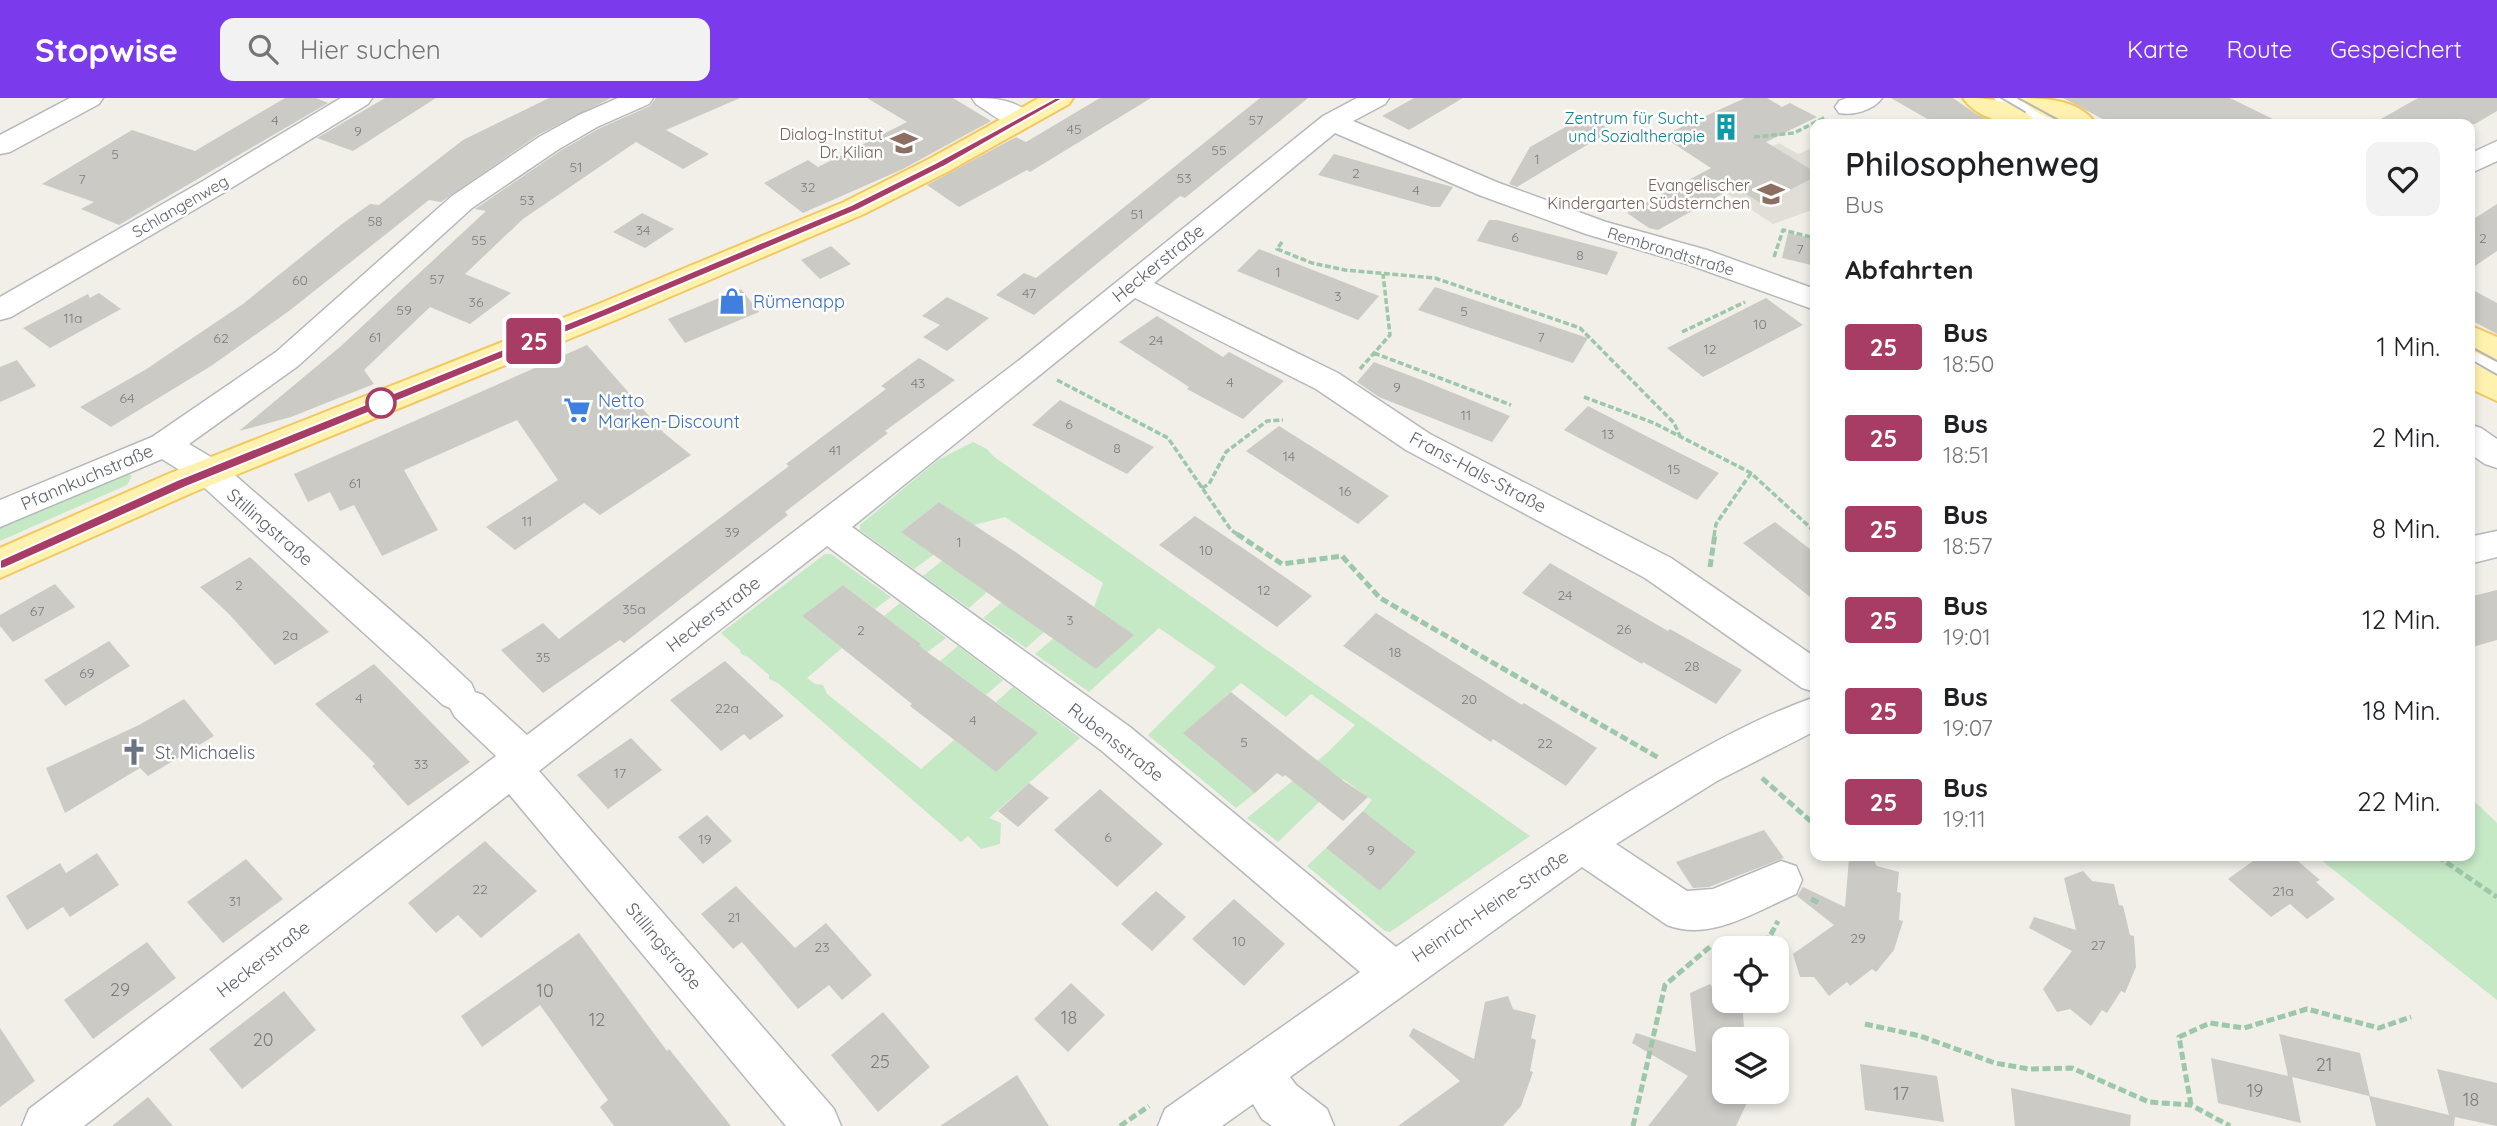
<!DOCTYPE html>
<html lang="de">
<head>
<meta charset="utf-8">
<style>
  :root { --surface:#fff; --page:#f2f2f2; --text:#202124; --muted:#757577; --accent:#7c3aed }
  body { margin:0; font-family:Quicksand,sans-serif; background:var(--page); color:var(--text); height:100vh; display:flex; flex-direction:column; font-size:26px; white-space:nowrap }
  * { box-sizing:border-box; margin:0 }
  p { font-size:23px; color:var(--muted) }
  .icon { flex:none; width:38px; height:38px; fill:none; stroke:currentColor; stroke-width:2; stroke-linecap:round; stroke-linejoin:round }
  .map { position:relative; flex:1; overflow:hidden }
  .panel { position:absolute; left:1810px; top:21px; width:665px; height:742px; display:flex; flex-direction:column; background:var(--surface); border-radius:14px; box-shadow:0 4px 10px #0003 }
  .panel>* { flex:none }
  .badge { padding:0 14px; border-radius:5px; font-size:24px; line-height:46px }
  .fabs { position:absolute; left:1712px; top:838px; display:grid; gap:14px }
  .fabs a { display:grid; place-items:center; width:77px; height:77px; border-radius:14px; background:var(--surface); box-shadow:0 4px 10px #0003; font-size:35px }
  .map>.badge { position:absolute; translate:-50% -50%; box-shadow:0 0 0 4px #fff }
  h2 { padding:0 35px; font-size:26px; line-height:63px }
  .round { display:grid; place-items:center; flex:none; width:74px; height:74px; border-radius:14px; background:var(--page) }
  .head { display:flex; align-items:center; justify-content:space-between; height:119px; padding:0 35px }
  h1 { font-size:33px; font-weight:600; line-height:52px }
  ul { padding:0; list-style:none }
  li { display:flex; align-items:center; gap:21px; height:91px; padding:0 35px }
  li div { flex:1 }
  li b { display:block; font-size:26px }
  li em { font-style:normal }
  li .badge { min-width:77px; font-weight:700; text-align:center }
  header { display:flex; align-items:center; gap:42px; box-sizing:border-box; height:98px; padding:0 35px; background:var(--accent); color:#fff }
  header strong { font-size:33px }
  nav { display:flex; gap:38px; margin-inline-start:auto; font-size:24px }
  .search { width:490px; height:63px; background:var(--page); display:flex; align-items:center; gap:18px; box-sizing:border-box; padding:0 24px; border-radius:14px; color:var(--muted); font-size:26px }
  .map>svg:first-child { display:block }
</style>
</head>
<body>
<header>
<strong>Stopwise</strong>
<div class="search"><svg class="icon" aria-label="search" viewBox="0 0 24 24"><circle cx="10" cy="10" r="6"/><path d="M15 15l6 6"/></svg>Hier suchen</div>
<nav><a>Karte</a><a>Route</a><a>Gespeichert</a></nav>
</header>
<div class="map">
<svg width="2497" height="1028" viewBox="0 0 2497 1028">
  <rect width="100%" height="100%" fill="#f1efe8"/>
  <path fill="#e1ded6" d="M1779,45L1798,56L1815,49V111L1773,126L1705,81Z"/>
  <path fill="#c5e8c5" d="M973,344L987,351L993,358L1530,738L1390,834L1385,833L1307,768L1326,750L1380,793L1416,754L1363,713L1372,702L1343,681L1278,744L1247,720L1327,655L1355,627L1311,596L1286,619L1241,585L1184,635L1255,695L1236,710L1148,637L1216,569L1159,530L1089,594L1035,556L1054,540L1096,571L1133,537L1094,509L1103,485L1005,419L974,427L939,404L902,433L935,456L914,471L860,432V427L938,362Z
    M126,374L132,378L127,387L0,443V429Z
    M825,456H831L891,499L875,511L843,487L802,518L842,550L807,580L815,586L823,587L827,596L921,671L954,642L996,673L1037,635L996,604L1013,589L1080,640L989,720L1001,725L1000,746L981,751L968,738L961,744L778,585L769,581V577L748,559L741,556L740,552L721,535Z
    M943,462L986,482V495L969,510L923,478Z
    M1002,504L1044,534L1026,550L983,520Z
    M900,505L946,540L926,555L915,551L921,546L884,518Z
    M958,548L1003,582L986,597L952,572L946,576L939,564Z
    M2469,698L2497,725V902L2316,758H2469Z"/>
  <path fill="#cccac5" d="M285,0H316L328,5L119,127L81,111L94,104L42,86L132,32L195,53Z
    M385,0H436L353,53L317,40Z
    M549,0H611L538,37L441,104L429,102L289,213L211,268L111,329L80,309L145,272L243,206L342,126L370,106L379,107L463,42Z
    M656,0H740L666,32L709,56L683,71L636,44L523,121L465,176L511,195L470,226L430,209L364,272L374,286L291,319L239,333L341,248L486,113L475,111L560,53L598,31L650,8Z
    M867,0H953L991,23L903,71L803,115L764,85L808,62L818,69L907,24Z
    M1100,0H1151L1030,74L1027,72L959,109L927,87L1016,39L1026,44Z
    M1260,0H1308L1185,100L1180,98L1034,217L996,197L1024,175L1036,180Z
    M1414,0H1463L1409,32L1382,18Z
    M1745,0H1767L1782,9L1790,5L1817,19L1766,44L1815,74V79L1762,106L1735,89L1658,132L1649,130L1627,115L1711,70L1662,38Z
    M1891,0H1953L1976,16L1998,26H1936Z
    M2063,0H2230L2283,26H2112Z
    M2418,0H2497V13L2475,26H2372Z
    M1585,18L1612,32L1517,89L1509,86L1530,49Z
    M1334,56L1394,73L1453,89L1440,109H1432L1318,77Z
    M2497,106V153L2469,172V124Z
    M642,115L674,131L645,150L613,134Z
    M1489,122H1497L1618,154L1607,177L1477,143Z
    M1788,135L1815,141V168L1782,160Z
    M831,148L851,166L820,181L801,162Z
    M1259,151L1318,174L1379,198L1358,222L1237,173Z
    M1435,189L1588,240L1573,265L1418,212Z
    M2469,190L2497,205V236L2469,221Z
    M741,191L759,214L685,245L668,221Z
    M99,195L121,211L50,250L23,230L88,196L90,200Z
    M947,199L989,220L947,253L923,239L940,227L922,218Z
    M1766,200L1803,227L1703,279L1667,250Z
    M1157,218L1223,259L1229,254L1284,283L1243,321L1187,291L1189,289L1119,244Z
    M587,247L664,335L691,357L600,417L584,405L515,452L486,429L558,382L517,322L404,372L438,432L382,458L354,407L340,413L330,394L308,404L294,376Z
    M919,260L955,282L885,333L888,335L785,414L788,417L624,545L620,542L543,595L501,552L543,525L559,541L789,368L786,366L886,291L881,288Z
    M17,262L36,288L0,304V269Z
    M1374,264L1424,283L1510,318L1492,344L1379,299L1357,284Z
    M1060,302L1154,349L1127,376L1032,327Z
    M1588,308L1652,341L1719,375L1697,402L1564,332Z
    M1279,328L1333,362L1389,398L1358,426L1246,353Z
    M939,404L1017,455L1134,537L1096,571L901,434Z
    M1195,418L1253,457L1312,498L1277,529L1159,447Z
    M1775,424L1815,455V503L1743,445Z
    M250,459L329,534L275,567L229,516L200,489Z
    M1550,465L1668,533L1670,531L1742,572L1716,606L1643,564L1642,566L1522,495Z
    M55,486L75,509L13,544L0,528V517Z
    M843,487L921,546L919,548L1038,635L996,674L910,608L912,606L802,518Z
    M2497,492V542L2469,550V499Z
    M1376,515L1522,607L1524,605L1597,650L1566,688L1493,641L1491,644L1343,548Z
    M109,543L130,568L65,608L44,582Z
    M725,563L784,618L750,642L744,636L721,653L670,602Z
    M374,566L470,664L408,708L372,668L375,666L315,606Z
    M1231,594L1342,682L1368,699L1343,723L1285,677L1283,679L1277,675L1255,695L1183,635Z
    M184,601L214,638L148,678L140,670L65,715L46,670L139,627Z
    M631,640L662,672L608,711L577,677Z
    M1029,685L1049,700L1018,729L998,713Z
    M1100,691L1163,746L1117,789L1054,732Z
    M1363,713L1416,754L1380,793L1326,750Z
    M707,717L732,743L703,766L678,739Z
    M1764,732L1784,760L1709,789L1693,790L1676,764Z
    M485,743L537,793L481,840L458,817L436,835L408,805Z
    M97,755L119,787L70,819L63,809L27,832L6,798L60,765L66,775Z
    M1871,758L1877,768L1899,774L1897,794L1901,795L1899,822L1903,823L1894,852L1876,874L1872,871L1850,888L1847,884L1829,898L1814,879H1800L1793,856L1834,827L1797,798L1803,789L1845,809L1849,760Z
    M2260,758H2292L2320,782L2316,784L2335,801L2307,821L2290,806L2271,819L2228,781Z
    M246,761L283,801L223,845L187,804Z
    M2083,773L2092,783L2114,786L2119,807L2123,808L2130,837L2134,838L2136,869L2125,895L2121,893L2107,915L2102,912L2091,928L2070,911L2057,914L2043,891L2072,853L2029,830L2034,819L2076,832L2064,780Z
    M736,788L795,850L826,825L872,877L842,902L829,887L798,911L742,844L733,851L701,816Z
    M1156,793L1186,819L1152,853L1121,826Z
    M1234,801L1285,846L1244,888L1192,841Z
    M579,835L667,953L669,951L731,1028H614L600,1009L608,1002L540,907L482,949L461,918Z
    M147,844L176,880L93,941L64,902Z
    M1071,885L1105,917L1068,954L1034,921Z
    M1710,886L1718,897L1724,898V903H1742L1745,942H1724V994H1752L1736,1028H1648L1688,978L1632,945L1636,935L1696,954L1690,895Z
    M284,893L316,932L242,991L209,951Z
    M1508,898L1513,911L1536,917L1531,940L1536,942L1530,973L1533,974L1521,1008L1503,1028H1398L1460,983L1409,938L1413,930L1474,961L1485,904Z
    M883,914L930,969L878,1014L831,957Z
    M0,930L35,983L0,1009Z
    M2279,936L2360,955L2370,998L2449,1017L2437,971L2497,985V1028L2455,1019L2454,1028H2376L2369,998L2292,979L2301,1025L2218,1005L2211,960L2288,978Z
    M1860,966L1937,978L1944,1024L1865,1012Z
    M1017,977L1049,1028H940L990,995Z
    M2011,990L2131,1017L2130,1028H2015Z
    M148,999L173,1028H112Z"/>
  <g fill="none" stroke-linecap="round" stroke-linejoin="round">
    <defs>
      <path id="minor" d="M70,0H103L99,6L10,54L0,56V37Z
        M341,0H372L368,6L223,95L11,219L0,222V199L203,83Z
        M618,0H653L649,6L597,29L559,51L472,110L298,268L189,346L221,365L426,543L471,585L475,594L483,597L527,637L1022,260L1323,18L1357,0H1389L1385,6L1353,23L1499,85L1606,124L1707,152L1815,191V212L1687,166L1586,136L1479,97L1335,35L1154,185L1338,275L1430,336L1671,460L1815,559V594L1802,590L1645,480L1406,352L1316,291L1135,200L852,429L1130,629L1396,849C1474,794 1553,740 1635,690C1692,656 1752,621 1815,599V633L1717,683L1616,746L1687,793L1713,791L1781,763L1796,768L1802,782L1796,796C1756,813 1711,844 1667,827L1582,769L1290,979L1296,987L1327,1011L1334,1028H1272L1262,1021L1253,1006L1222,1028H1158L1165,1011L1360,874L1102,653L827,448L539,673L834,1011L841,1028H786L509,696L84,1028H22L29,1011L496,658L455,619L450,610L443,607L197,383L162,361L0,429V402L152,339L276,254L452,98L539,39L579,17Z
        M972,0C995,0 1020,1 1034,22L1030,28C1010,33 992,16 976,6Z
        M1847,0H1882C1874,12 1853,18 1839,15L1835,9L1839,3Z
        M1994,0H2026L2064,20L2068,26H2036L1998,6Z
        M2497,43V63L2469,76V56Z
        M2469,246L2497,258V283L2469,270Z
        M2469,326L2481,330L2497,341V370L2485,366L2469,355Z
        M2497,433V459L2469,466V439Z"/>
      <path id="major" d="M1039,0H1073L1069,6L949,73L864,116L618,221L194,394L0,480V450L168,376L596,207L844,104L929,61Z
        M1963,0C1989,0 2021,2 2037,26C2011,27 1979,23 1963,0Z
        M2021,0C2047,0 2080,2 2096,26C2070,27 2038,23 2021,0Z
        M2469,227L2497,239V264L2469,252Z
        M2469,264L2497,276V303L2469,290Z"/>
    </defs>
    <use href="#minor" stroke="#b5b8bc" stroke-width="3"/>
    <use href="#major" stroke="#f2c960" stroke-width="4"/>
    <path stroke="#9cc7a9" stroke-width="3.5" stroke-dasharray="6 2.5" stroke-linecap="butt" d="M1754,39L1794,35L1826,19
      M1282,144L1277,151L1312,165L1345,172L1435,180L1580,230L1674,325L1680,338
      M1774,159L1783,132L1815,140
      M1682,234L1745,204
      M1374,255L1511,307
      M1360,271L1390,237L1383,176
      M1057,282L1168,340L1231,432L1240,438
      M1584,299L1654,325L1751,375L1815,434
      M1202,390L1209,386L1226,354L1267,323L1283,322
      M1714,438L1716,426L1751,375"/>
    <path stroke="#9cc7a9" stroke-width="5" stroke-dasharray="8 3.5" stroke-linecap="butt" d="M1237,436L1282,466L1342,458L1380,500L1659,660
      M1710,469L1715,436
      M1762,680L1815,727
      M2437,758L2497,799
      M1811,801L1821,806
      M1727,845L1769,840L1778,823
      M1865,926L1920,938L1995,965L2029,971L2072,970L2149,1004L2191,1007L2230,1028
      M2191,1007L2179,939L2210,925L2244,930L2307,911L2379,930L2411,919
      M1120,1028L1149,1008
      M1633,1028L1665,887L1712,847"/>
    <use href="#minor" fill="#fff" fill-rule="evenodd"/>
    <use href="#major" fill="#fff2af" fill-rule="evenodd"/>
    <path stroke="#b6b7b8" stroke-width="2" d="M2001,0L2025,14
      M2018,0L2066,26
      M2469,248L2497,263
      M2469,261L2497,277"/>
  </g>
  <path fill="#a73c65" stroke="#fff" stroke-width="2" d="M1055,0H1064L943,69L858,112L611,216L186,389L5,470L0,471V462L177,382L603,211L851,107L935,65Z"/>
  <defs>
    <symbol id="building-bare" viewBox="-9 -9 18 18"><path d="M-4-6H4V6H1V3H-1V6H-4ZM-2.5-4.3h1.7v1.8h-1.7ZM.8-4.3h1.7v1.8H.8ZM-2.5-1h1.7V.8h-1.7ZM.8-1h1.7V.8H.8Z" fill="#0f9aa8" stroke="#fff" stroke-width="2.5" paint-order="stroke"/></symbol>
    <symbol id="school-bare" viewBox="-9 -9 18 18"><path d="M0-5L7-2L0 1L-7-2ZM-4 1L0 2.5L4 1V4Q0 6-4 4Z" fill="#8d6e63" stroke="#fff" stroke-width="2.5" paint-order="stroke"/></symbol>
    <symbol id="shop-bare" viewBox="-9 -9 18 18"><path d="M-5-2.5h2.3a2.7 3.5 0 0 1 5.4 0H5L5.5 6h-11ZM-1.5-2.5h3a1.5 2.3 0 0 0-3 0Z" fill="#3f7fe0" stroke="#fff" stroke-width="2.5" paint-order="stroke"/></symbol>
    <symbol id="supermarket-bare" viewBox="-9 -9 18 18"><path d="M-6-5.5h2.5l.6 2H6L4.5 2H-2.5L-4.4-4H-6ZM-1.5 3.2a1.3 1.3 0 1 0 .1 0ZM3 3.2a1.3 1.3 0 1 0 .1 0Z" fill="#3f7fe0" stroke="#fff" stroke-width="2.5" paint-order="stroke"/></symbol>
    <symbol id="church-bare" viewBox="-9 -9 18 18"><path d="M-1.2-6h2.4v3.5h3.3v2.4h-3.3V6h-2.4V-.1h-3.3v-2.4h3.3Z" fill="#6b7280" stroke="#fff" stroke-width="2.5" paint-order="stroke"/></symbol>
  </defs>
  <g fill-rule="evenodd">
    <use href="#building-bare" x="1707" y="10" width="38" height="38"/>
    <use href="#school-bare" x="885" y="26" width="38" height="38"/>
    <use href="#school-bare" x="1752" y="77" width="38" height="38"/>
    <use href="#shop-bare" x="713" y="184" width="38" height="38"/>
    <use href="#supermarket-bare" x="558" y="293" width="38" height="38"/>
    <use href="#church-bare" x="115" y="635" width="38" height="38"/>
  </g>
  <circle fill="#fff" stroke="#a73c65" stroke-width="3.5" cx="381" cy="305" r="14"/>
  <g text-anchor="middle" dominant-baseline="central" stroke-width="5" stroke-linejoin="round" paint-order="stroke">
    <g font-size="14" fill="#7a7d7f">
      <text x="275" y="22">4</text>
      <text x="1256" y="22">57</text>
      <text x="1074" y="31">45</text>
      <text x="358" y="33">9</text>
      <text x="1219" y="52">55</text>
      <text x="115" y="56">5</text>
      <text x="1537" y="61">1</text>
      <text x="576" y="69">51</text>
      <text x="1356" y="75">2</text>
      <text x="1184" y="80">53</text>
      <text x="82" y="81">7</text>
      <text x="808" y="89">32</text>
      <text x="1416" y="92">4</text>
      <text x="527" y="102">53</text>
      <text x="1137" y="116">51</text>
      <text x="375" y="123">58</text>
      <text x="643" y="132">34</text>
      <text x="1515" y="139">6</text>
      <text x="2483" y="140">2</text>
      <text x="479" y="142">55</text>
      <text x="1800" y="151">7</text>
      <text x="1580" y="157">8</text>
      <text x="1278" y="174">1</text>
      <text x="437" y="181">57</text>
      <text x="300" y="182">60</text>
      <text x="1029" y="195">47</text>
      <text x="1338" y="198">3</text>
      <text x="476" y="204">36</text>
      <text x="404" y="212">59</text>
      <text x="1464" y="213">5</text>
      <text x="73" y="220">11a</text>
      <text x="1760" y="226">10</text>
      <text x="375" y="239">61</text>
      <text x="1541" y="239">7</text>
      <text x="221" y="240">62</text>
      <text x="1156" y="242">24</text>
      <text x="1710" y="251">12</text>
      <text x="1230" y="284">4</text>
      <text x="918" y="285">43</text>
      <text x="1397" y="289">9</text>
      <text x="127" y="300">64</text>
      <text x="1466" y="317">11</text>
      <text x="1069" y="326">6</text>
      <text x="1608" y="336">13</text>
      <text x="1117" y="350">8</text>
      <text x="835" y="352">41</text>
      <text x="1289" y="358">14</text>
      <text x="1674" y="371">15</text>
      <text x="355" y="385">61</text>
      <text x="1345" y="393">16</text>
      <text x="527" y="423">11</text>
      <text x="732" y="434">39</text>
      <text x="959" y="444">1</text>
      <text x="1206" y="452">10</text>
      <text x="239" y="487">2</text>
      <text x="1264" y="492">12</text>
      <text x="1565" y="497">24</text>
      <text x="634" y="511">35a</text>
      <text x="37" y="513">67</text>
      <text x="1070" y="522">3</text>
      <text x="1624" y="531">26</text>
      <text x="861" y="532">2</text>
      <text x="290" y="537">2a</text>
      <text x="1395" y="554">18</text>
      <text x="543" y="559">35</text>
      <text x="1692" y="568">28</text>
      <text x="87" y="575">69</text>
      <text x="359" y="600">4</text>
      <text x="1469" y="601">20</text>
      <text x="727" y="610">22a</text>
      <text x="973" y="622">4</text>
      <text x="1244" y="644">5</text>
      <text x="1545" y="645">22</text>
      <text x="421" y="666">33</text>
      <text x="620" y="675">17</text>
      <text x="1108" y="739">6</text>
      <text x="705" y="741">19</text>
      <text x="1371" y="752">9</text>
      <text x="480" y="791">22</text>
      <text x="2283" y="793">21a</text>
      <text x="235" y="803">31</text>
      <text x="734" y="819">21</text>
      <text x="1858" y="840">29</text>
      <text x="1239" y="843">10</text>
      <text x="2098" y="847">27</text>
      <text x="822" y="849">23</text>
    </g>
    <g font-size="16" fill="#0d838f" stroke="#fff" text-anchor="end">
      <text x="1705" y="20">Zentrum für Sucht-<tspan x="1705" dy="18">und Sozialtherapie</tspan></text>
    </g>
    <g font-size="16" fill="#785e54" stroke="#fff" text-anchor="end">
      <text x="883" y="36">Dialog-Institut<tspan x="883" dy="18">Dr. Kilian</tspan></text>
      <text x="1750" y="87">Evangelischer<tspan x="1750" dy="18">Kindergarten Südsternchen</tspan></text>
    </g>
    <g font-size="16" fill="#5f6368" stroke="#fff">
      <text transform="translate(180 108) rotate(-30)">Schlangenweg</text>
      <text transform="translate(1671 153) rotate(17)">Rembrandtstraße</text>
    </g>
    <g font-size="18" fill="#5f6368" stroke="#fff">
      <text transform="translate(1158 165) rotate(-39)">Heckerstraße</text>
      <text transform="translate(1478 374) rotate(28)">Frans-Hals-Straße</text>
      <text transform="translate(87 379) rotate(-23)">Pfannkuchstraße</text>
      <text transform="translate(270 429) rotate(41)">Stillingstraße</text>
      <text transform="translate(713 516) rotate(-37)">Heckerstraße</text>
      <text transform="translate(1116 644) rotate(38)">Rubensstraße</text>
      <text transform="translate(1490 808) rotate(-34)">Heinrich-Heine-Straße</text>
      <text transform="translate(664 848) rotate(50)">Stillingstraße</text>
      <text transform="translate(263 861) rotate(-38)">Heckerstraße</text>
    </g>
    <g font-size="18" fill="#366cbe" stroke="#fff" text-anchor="start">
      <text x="753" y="203">Rümenapp</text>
      <text x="598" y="302">Netto<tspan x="598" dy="21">Marken-Discount</tspan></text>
    </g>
    <g font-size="18" fill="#5b616d" stroke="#fff" text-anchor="start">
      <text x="155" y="654">St. Michaelis</text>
    </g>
    <g font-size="18" fill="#7a7d7f">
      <text x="120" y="891">29</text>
      <text x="545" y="892">10</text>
      <text x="1069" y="919">18</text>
      <text x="597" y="921">12</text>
      <text x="263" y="941">20</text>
      <text x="880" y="963">25</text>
      <text x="2324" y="966">21</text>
      <text x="2255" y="992">19</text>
      <text x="1901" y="995">17</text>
      <text x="2471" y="1001">18</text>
    </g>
  </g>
</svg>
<div class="fabs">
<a><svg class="icon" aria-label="locate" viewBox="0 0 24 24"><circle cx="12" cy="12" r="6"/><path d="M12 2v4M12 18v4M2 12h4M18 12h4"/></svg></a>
<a><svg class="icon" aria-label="layers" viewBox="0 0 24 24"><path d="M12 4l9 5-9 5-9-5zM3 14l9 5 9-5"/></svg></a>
</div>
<b class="badge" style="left:534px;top:243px;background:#a73c65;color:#fff">25</b>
<section class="panel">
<div class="head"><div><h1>Philosophenweg</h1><p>Bus</p></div><a class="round"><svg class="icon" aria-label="heart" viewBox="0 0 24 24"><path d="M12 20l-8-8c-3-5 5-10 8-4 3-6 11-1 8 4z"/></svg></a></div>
<h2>Abfahrten</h2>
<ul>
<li><span class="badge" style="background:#a73c65;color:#fff">25</span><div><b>Bus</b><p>18:50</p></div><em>1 Min.</em></li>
<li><span class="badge" style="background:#a73c65;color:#fff">25</span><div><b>Bus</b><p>18:51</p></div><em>2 Min.</em></li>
<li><span class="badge" style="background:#a73c65;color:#fff">25</span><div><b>Bus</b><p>18:57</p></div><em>8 Min.</em></li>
<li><span class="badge" style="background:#a73c65;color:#fff">25</span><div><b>Bus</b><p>19:01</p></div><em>12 Min.</em></li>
<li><span class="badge" style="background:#a73c65;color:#fff">25</span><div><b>Bus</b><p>19:07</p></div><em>18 Min.</em></li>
<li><span class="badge" style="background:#a73c65;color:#fff">25</span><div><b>Bus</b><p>19:11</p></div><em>22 Min.</em></li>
</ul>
</section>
</div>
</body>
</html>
